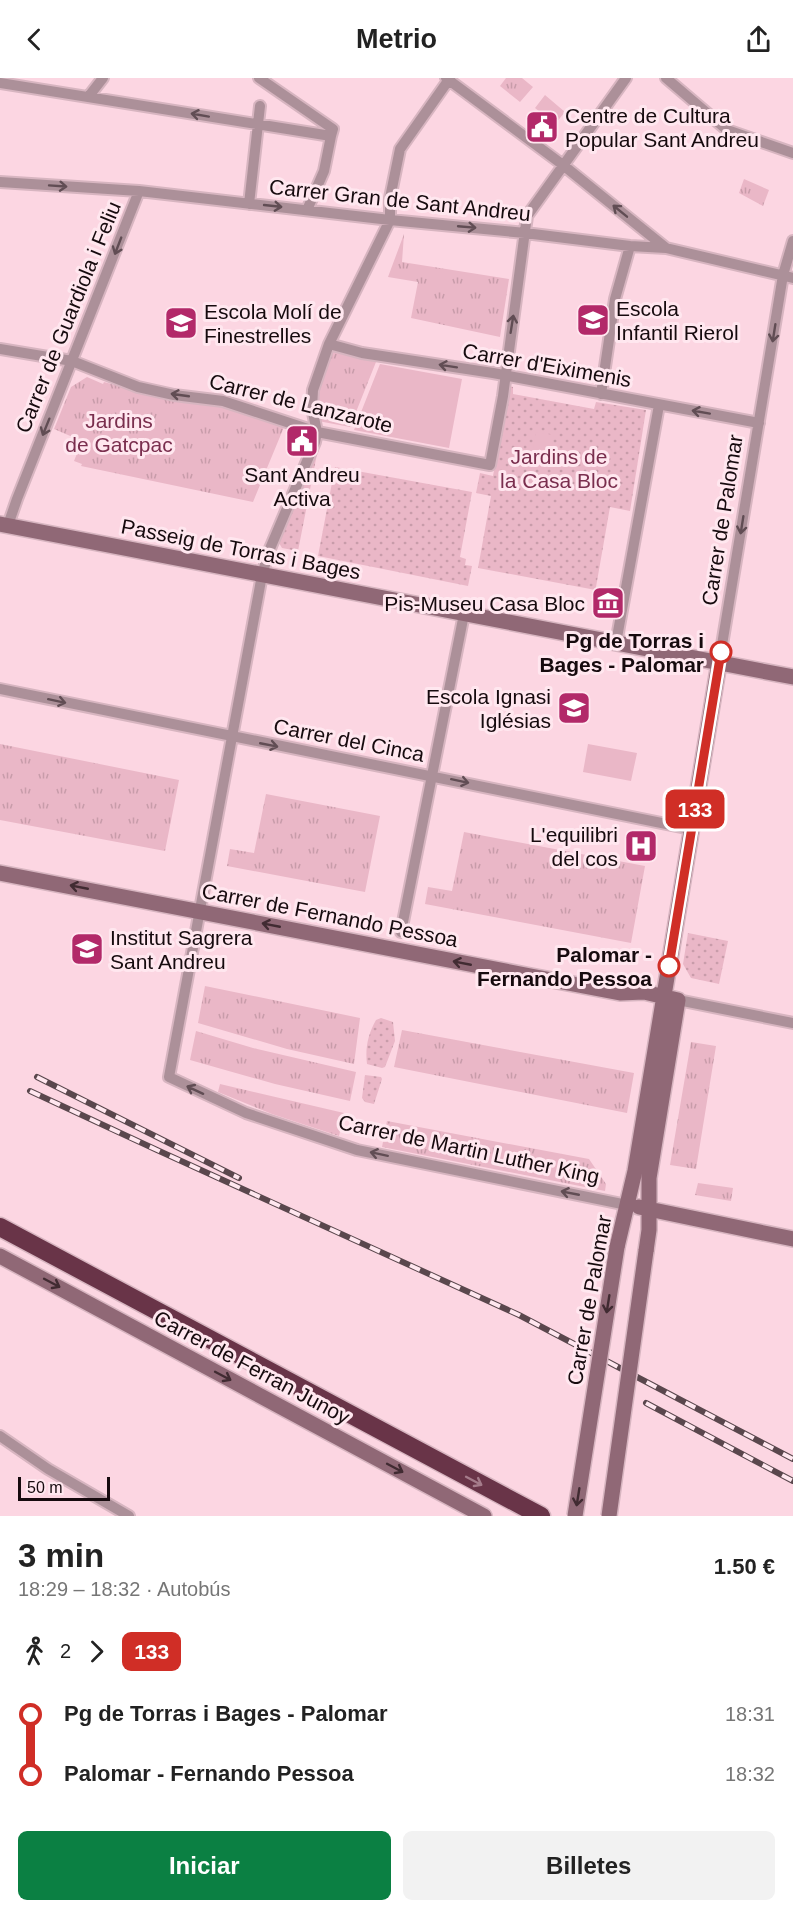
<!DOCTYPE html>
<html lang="es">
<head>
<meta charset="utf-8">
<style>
  :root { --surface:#fff; --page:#f2f2f2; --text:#222; --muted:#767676; --accent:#0b8043 }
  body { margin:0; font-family:Arial,sans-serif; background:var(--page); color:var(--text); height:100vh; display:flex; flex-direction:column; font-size:22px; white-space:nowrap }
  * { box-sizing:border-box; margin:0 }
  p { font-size:20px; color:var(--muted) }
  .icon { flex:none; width:33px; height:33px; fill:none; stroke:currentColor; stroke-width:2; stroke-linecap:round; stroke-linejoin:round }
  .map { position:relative; height:1438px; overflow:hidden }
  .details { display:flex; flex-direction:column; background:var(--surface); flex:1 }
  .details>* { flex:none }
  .badge { padding:0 12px; border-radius:9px; font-size:21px; line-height:39px }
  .scale { position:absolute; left:18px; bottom:15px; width:92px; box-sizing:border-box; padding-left:6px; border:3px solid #160a0e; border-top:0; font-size:16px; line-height:21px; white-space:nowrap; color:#160a0e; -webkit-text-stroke:4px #ffe7ef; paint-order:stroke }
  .map>.badge { position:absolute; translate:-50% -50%; box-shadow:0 0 0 3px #fff }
  .legs { display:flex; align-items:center; gap:9px; height:66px; padding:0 18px; font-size:20px }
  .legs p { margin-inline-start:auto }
  .head { display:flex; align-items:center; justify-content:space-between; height:102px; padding:0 18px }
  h1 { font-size:33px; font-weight:700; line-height:45px }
  .button { display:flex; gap:12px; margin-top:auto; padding:12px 18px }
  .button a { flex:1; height:69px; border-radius:9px; background:var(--accent); color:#fff; font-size:24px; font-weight:700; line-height:69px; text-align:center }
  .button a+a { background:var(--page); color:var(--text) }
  ul { padding:0 18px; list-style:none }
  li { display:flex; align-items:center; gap:21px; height:60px; font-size:22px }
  li i { display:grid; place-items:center; width:9px; height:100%; margin:0 8px; background:currentColor }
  li i::after { content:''; width:15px; height:15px; margin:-8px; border:4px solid; border-radius:50%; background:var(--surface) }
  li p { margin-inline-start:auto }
  li:first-child i { background:linear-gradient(#0000 50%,currentColor 0) }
  li:last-child i { background:linear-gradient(currentColor 50%,#0000 0) }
  header { display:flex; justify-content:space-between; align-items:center; height:78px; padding:0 18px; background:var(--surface); font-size:27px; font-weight:700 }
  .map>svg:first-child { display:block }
</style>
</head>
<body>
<header><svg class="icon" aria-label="back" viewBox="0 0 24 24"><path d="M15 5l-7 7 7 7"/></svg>Metrio<svg class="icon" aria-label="share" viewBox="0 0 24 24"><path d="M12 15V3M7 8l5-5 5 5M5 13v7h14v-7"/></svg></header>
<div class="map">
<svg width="793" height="1438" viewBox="0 0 793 1438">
  <defs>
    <pattern id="grass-tufts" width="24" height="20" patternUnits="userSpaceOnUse" patternTransform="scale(1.5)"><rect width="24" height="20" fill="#eab7c7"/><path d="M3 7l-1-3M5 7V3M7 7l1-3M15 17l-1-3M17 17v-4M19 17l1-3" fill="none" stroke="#c89caa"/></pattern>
    <pattern id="garden-dots" width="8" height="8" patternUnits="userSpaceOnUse" patternTransform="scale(1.5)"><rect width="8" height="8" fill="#eab7c7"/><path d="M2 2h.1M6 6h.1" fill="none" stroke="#c89caa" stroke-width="1.8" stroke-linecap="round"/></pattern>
  </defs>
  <rect width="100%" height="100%" fill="#fcd6e2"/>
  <path fill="url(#grass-tufts)" d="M506,0H522L533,9L520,24L500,8Z
    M545,17L565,34L555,46L535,30Z
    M744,101L769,112L763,128L739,115Z
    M404,156L402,184L509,201L500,259L411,240L418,204L388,199Z
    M332,273L376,284L350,349L318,343L316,320Z
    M87,299L103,306L104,304L159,319L223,323L284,349L253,424L81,388L82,386L74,383L82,363L54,351L71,309Z
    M0,666L179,702L165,773L0,742Z
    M266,716L380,738L365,814L227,788L230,771L254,775Z
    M464,754L645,788L631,865L425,826L428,809L452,813Z
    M205,908L360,940L354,986L287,971L198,945Z
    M402,952L634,995L627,1035L394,989Z
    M196,953L253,970L356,994L350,1023L275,1006L190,982Z
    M691,964L716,968L696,1091L670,1087Z
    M220,1006L344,1035L339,1058L272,1036L218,1014Z
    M387,1043L589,1081L606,1106L605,1113L382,1069Z
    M698,1105L733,1110L731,1123L695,1117Z"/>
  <path fill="url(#garden-dots)" d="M509,308L513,309V316L594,331L596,324L646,332L630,433L610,429L596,509L601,511V513L478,490L491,418L476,415L480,395L493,398Z
    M313,375L317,376L298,473L282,470L279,465Z
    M335,389L472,414L460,479L466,481L465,487L472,488L468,508L318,478Z
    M688,855L728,863L719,906L691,900L683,886Z
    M381,940L393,944L395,963L385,989L382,990L367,986C365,970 368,956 376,942Z
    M365,997L381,999L382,1001L374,1026L365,1024L362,1020Z"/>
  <path fill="#eab7c7" d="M380,286L462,301L449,370L354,352Z
    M536,354L554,357L550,380L532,377Z
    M588,666L637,675L631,703L583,694Z"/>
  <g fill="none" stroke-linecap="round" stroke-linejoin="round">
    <defs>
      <path id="street" d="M446,0L563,87L666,170
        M450,0L400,71L390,120V142L329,266L313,312L312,330L317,354L315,364L269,473L262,497L169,999L246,1035L357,1072L627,1127
        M666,0L727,52L793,75
        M0,5L331,58L333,51L259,0
        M89,18L103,0
        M0,104L139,113L390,142L525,155L630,168L666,170L793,200
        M249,126L260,28
        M307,132L324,93L331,58
        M329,266L362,275L493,295L759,345
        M0,271L72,283L138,309L174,317L223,323L317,354L490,387L503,318L527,138L626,0
        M601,316L615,221L630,168
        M8,447L17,421L139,113
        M616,565L659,327
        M719,585L783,197L793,163
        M0,611L691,751
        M401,854L464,536
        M678,922L793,945
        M0,1358L48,1391L129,1438"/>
      <path id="secondary" d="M0,446L793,599
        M0,795L531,898L620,915L644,914L678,922L649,1100V1152L646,1173
        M639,1129L793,1161
        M617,1169L635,1093L719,585
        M0,1178L484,1438"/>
      <path id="highway" d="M0,1149L541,1438"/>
    </defs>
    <use href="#street" stroke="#d7b5c0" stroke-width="14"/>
    <use href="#secondary" stroke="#d7b5c0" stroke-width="18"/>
    <use href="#highway" stroke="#d7b5c0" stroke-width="21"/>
    <use href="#street" stroke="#ac9099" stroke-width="10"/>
    <use href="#secondary" stroke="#906876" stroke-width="15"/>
    <use href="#highway" stroke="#693448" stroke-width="18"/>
    <defs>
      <path id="rail" d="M37,999L239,1100
        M30,1013L157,1072L519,1237L793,1381
        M646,1325L793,1403"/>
    </defs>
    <use href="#rail" stroke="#5a474d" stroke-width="6"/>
    <use href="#rail" stroke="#ffe7ef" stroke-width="4" stroke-dasharray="11" stroke-linecap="butt"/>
    <defs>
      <path id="secondary-bridge" d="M575,1438L617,1169
        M609,1438L646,1173"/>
    </defs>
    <use href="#secondary-bridge" stroke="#d7b5c0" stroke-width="18" stroke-linecap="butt"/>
    <use href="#secondary-bridge" stroke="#906876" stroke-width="15"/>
  </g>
  <defs><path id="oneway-shaft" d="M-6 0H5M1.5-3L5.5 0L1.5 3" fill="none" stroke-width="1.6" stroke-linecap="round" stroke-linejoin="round" transform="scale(1.5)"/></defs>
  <g stroke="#614d54">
    <use href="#oneway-shaft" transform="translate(200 37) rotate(-170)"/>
    <use href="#oneway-shaft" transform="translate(58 108) rotate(4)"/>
    <use href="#oneway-shaft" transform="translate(273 128) rotate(6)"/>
    <use href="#oneway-shaft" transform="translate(620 133) rotate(-141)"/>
    <use href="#oneway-shaft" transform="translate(467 149) rotate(5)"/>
    <use href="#oneway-shaft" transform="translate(118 168) rotate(111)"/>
    <use href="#oneway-shaft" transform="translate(512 246) rotate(-81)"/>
    <use href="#oneway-shaft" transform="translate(774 255) rotate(99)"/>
    <use href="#oneway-shaft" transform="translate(448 288) rotate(-171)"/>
    <use href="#oneway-shaft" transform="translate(180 317) rotate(-172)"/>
    <use href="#oneway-shaft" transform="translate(701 334) rotate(-170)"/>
    <use href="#oneway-shaft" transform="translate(46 349) rotate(112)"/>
    <use href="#oneway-shaft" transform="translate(742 447) rotate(99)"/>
    <use href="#oneway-shaft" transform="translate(57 623) rotate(12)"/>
    <use href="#oneway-shaft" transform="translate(269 667) rotate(11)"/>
    <use href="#oneway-shaft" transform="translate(460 703) rotate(12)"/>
    <use href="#oneway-shaft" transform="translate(195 1012) rotate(-155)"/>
    <use href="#oneway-shaft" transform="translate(379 1076) rotate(-168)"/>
    <use href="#oneway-shaft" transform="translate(570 1115) rotate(-169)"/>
  </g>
  <g stroke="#412b32">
    <use href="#oneway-shaft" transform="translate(79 809) rotate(-169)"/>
    <use href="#oneway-shaft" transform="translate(271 847) rotate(-169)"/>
    <use href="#oneway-shaft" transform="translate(462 885) rotate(-169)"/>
    <use href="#oneway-shaft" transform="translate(52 1205) rotate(28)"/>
    <use href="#oneway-shaft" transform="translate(608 1226) rotate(99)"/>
    <use href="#oneway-shaft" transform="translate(223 1298) rotate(28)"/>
    <use href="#oneway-shaft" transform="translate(395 1390) rotate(28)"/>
    <use href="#oneway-shaft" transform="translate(578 1419) rotate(99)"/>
  </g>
  <use stroke="#a57c8b" href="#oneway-shaft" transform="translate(474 1403) rotate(28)"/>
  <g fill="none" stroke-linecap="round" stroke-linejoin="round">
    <defs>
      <path id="line-1" d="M669,888L721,574"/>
    </defs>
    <use href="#line-1" stroke="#fff" stroke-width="14"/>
    <use href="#line-1" stroke="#d02e26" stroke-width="9"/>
  </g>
  <defs>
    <symbol id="civic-square" viewBox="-11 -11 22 22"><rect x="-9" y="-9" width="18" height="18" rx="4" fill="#b22969" stroke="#ffe7ef"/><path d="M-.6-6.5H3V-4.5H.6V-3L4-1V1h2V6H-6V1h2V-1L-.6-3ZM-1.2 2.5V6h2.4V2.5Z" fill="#fff"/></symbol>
    <symbol id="school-square" viewBox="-11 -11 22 22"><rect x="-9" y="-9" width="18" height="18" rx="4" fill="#b22969" stroke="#ffe7ef"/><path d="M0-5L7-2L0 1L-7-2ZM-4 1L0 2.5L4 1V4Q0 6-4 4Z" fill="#fff"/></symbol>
    <symbol id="museum-square" viewBox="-11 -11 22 22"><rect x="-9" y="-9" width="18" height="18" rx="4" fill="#b22969" stroke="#ffe7ef"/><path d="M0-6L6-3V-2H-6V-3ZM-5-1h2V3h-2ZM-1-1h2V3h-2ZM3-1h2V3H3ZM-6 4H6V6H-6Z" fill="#fff"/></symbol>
    <symbol id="hospital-square" viewBox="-11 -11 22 22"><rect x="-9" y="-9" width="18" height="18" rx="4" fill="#b22969" stroke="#ffe7ef"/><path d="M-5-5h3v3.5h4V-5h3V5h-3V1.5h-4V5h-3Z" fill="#fff"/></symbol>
  </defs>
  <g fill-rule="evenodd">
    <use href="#civic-square" x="523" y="30" width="38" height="38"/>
    <use href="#school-square" x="574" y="223" width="38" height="38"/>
    <use href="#school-square" x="162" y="226" width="38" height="38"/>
    <use href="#civic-square" x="283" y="344" width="38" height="38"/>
    <use href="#museum-square" x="589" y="506" width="38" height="38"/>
    <use href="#school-square" x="555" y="611" width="38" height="38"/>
    <use href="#hospital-square" x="622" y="749" width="38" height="38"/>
    <use href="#school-square" x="68" y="852" width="38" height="38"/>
  </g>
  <g fill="#fff" stroke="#d02e26" stroke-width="3">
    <circle cx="721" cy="574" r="10"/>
    <circle cx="669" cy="888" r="10"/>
  </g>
  <g text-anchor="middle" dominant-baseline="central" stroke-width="6" stroke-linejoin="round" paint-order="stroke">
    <g font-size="21" fill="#160a0e" stroke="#ffe7ef" text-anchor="start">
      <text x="565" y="37">Centre de Cultura<tspan x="565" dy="24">Popular Sant Andreu</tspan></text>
      <text x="616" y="230">Escola<tspan x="616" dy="24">Infantil Rierol</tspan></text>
      <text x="204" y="233">Escola Molí de<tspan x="204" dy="24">Finestrelles</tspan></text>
      <text x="302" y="396" text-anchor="middle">Sant Andreu<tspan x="302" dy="24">Activa</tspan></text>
      <text x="585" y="525" text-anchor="end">Pis-Museu Casa Bloc</text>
      <text x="551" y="618" text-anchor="end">Escola Ignasi<tspan x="551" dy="24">Iglésias</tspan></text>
      <text x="618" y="756" text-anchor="end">L'equilibri<tspan x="618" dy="24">del cos</tspan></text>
      <text x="110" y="859">Institut Sagrera<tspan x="110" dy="24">Sant Andreu</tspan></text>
    </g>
    <g font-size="21" fill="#160a0e" stroke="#ffe7ef">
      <text transform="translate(400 122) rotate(6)">Carrer Gran de Sant Andreu</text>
      <text transform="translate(68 239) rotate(-68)">Carrer de Guardiola i Feliu</text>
      <text transform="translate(547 287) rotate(10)">Carrer d'Eiximenis</text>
      <text transform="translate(301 325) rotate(14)">Carrer de Lanzarote</text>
      <text transform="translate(722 442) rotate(-81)">Carrer de Palomar</text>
      <text transform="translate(241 471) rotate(11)">Passeig de Torras i Bages</text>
      <text transform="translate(349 662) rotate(11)">Carrer del Cinca</text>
      <text transform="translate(330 837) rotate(11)">Carrer de Fernando Pessoa</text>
      <text transform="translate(469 1071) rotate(12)">Carrer de Martin Luther King</text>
      <text transform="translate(589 1222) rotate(-80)">Carrer de Palomar</text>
      <text transform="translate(252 1289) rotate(28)">Carrer de Ferran Junoy</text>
    </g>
    <g font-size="21" fill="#7a2e4e" stroke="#ffe7ef">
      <text x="119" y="342">Jardins<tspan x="119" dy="24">de Gatcpac</tspan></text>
      <text x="559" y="378">Jardins de<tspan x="559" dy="24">la Casa Bloc</tspan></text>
    </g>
    <g font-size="21" font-weight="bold" fill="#160a0e" stroke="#ffe7ef" text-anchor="end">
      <text x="704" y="562">Pg de Torras i<tspan x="704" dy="24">Bages - Palomar</tspan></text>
      <text x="652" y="876">Palomar -<tspan x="652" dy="24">Fernando Pessoa</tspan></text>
    </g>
  </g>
</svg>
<div class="scale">50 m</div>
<b class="badge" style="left:695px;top:731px;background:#d02e26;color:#fff">133</b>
</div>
<section class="details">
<div class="head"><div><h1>3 min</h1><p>18:29 – 18:32 · Autobús</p></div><b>1.50 €</b></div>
<div class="legs"><svg class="icon" aria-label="walk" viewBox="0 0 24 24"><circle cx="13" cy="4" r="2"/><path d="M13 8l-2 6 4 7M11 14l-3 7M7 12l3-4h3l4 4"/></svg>2<svg class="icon" aria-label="forward" viewBox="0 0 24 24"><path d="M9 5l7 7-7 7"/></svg><b class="badge" style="background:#d02e26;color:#fff">133</b></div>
<ul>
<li><i style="color:#d02e26"></i><b>Pg de Torras i Bages - Palomar</b><p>18:31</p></li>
<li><i style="color:#d02e26"></i><b>Palomar - Fernando Pessoa</b><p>18:32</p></li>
</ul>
<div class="button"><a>Iniciar</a><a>Billetes</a></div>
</section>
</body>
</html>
